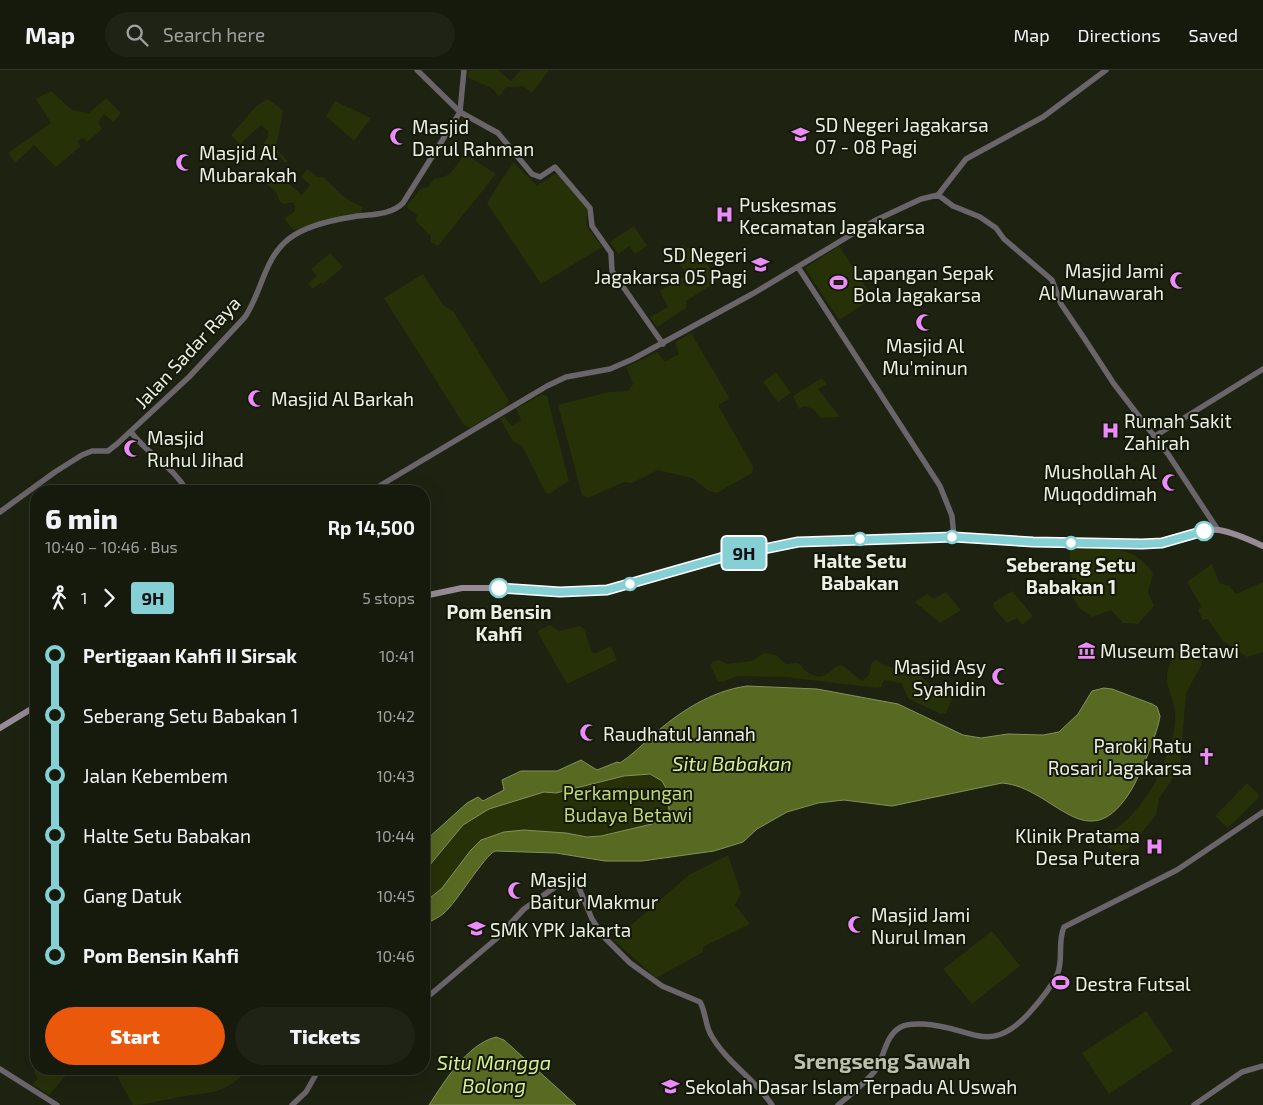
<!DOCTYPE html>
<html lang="en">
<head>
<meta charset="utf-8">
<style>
  :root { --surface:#161a0d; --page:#1f2316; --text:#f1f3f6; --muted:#9ea19d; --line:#35382e; --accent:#ea580c }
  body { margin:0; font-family:"Exo 2",sans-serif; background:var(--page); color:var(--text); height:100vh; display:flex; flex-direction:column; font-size:19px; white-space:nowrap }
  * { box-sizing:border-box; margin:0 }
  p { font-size:16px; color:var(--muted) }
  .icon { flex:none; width:28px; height:28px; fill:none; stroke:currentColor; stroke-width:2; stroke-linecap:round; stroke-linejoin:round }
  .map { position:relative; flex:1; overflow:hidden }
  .side { position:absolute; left:30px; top:415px; width:400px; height:590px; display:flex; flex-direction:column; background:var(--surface); border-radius:20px; box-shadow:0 5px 20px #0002,0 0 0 1px var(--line) }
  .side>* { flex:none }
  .badge { padding:0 10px; border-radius:4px; font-size:18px; line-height:32px }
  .map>.badge { position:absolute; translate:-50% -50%; box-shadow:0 0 0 2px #fff }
  .legs { display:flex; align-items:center; gap:8px; height:55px; padding:0 15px; font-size:16px }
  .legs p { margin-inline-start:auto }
  .headline { display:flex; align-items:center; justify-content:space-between; height:85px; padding:0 15px }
  h1 { font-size:28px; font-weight:800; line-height:38px }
  .cta { display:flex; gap:10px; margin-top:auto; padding:10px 15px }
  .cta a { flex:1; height:58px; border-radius:30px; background:var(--accent); color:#fff; font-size:20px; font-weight:800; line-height:58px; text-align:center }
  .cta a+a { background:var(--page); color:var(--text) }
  ul { padding:0 15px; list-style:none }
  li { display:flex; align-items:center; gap:18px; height:60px; font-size:19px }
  li i { display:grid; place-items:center; width:8px; height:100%; margin:0 6px; background:currentColor }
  li i::after { content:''; width:12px; height:12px; margin:-6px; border:4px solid; border-radius:50%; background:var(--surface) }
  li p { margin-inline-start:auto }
  li:first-child i { background:linear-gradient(#0000 50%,currentColor 0) }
  li:last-child i { background:linear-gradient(currentColor 50%,#0000 0) }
  header { display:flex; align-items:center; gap:30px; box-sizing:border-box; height:70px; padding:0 25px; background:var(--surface); border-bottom:1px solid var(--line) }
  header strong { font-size:24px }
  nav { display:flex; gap:28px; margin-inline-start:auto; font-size:18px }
  .search { width:350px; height:45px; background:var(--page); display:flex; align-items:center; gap:12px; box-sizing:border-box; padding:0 18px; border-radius:28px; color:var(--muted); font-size:19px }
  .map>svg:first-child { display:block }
</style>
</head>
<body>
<header>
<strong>Map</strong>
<div class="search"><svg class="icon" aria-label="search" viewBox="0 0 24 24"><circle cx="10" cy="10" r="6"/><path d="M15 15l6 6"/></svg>Search here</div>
<nav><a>Map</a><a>Directions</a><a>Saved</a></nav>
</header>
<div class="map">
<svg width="1263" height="1035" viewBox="0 0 1263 1035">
  <rect width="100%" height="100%" fill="#1d2211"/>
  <path fill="#273108" d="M469,0H498L511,11L521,0H549L532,23L523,16L506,17L499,27L493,19L467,7Z
    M51,21L72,40L89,43L106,28L121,43L113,52L104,44L98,52L102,59L87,72L82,68L77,72L81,76L56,97L34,75L15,93L8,83L51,53L36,29Z
    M268,29L283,40L276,78L288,92H284L269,74L264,79H260L268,67V61L261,55L240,74L231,65L257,35Z
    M335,31L371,48L354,71L326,46Z
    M465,84L496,104L438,176L431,172V166L416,151L417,145L406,137L420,119L428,117L435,108C451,110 456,94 465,84Z
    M513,92L537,116L558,102L588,137L586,155L602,177L541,214L487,133Z
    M270,97L302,125L310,115L301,107L307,99L318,107H323L344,127L362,137V144L294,160L284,149L295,141L294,132L284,134L280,132L276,122L260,108Z
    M634,156L647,176L635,184L629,176L618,184L610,172Z
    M682,174L687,179L695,175L718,211L686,231V238L657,257L650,247L668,237L660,221L687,205L672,182Z
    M839,176L873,228L839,250L805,198Z
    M330,183L343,197L323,214L321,212L313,219L308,214L317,206L311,199Z
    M423,204L443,235L453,241L509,331L506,336L470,358L464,355L384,228Z
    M691,263L729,327L728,330L719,334V337L753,396L752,403L717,423L709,421L692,408L658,400L632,413L624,412L588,428L582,425L558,335L609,322L628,321L633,314L626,297L657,282L665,292L679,284L675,272Z
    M776,302L791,323L778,332L763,312Z
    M822,308L827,314L818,319L840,347L821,348L813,339L805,336L799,339L793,326Z
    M542,324L547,326L569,411L549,424L546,423L522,376L513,371L500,349L504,346L512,356L521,350L516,339Z
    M1086,478C1118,480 1133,476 1153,503L1148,522L1154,536L1138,554L1123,553L1111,540L1092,547L1080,539L1072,526L1074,513L1069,498L1070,480Z
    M1212,494L1219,513L1229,516L1236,524L1263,512V582L1247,587L1223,571L1208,549L1203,550L1198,540L1201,536L1187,512Z
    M1012,521L1033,546L1022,555L1017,548L1007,553L994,538L993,533Z
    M946,522L961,540L940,553L915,532L927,524L934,529Z
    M550,555L559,561L580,556L584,559L592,582L596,583L609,577L612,578L617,590L567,614L538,563L539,560Z
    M1182,580L1201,584L1202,594L1186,623L1180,697L1159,729L1156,745L1129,778L1117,782L1110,778L1101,767C1105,759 1114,761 1120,756C1137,741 1152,721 1161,700C1168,682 1176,663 1175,644C1175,631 1166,618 1167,606C1167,599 1171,591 1174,584Z
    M764,583L776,585L786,594L797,593C802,595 802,598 806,601C826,616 830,596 842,595L862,611L869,605L871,594L875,590L886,596L892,597L900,606L912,597L930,615L942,618L953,627L946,643L941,644L909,629L901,613L884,610L881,617L878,618L786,607L738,606L722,612L718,611L710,596L712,592L719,590L727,594L752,591Z
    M634,704C660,703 670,714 669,740L664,747L652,754L601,766L587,767L566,763L524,760L487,768L474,777L442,818L424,833V802L463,755L489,739L544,722L556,723L583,717Z
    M1247,713L1260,726L1228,758L1215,746Z
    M728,785L741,823L735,835L750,854L703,877V882L656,908L614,870L689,805Z
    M992,861L1020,896L972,934L943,899Z
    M1146,941L1173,981L1109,1024L1082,983Z
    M36,999H68L70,1001L49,1025L32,1014L38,1009L34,1002Z
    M113,999H249C222,1027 209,1021 175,1028C160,1030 148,1035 133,1035Z"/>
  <path fill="#586922" stroke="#84915c" d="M747,616L817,619L898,634L963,665L981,668L1008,664L1043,665L1059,662L1078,644L1092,621L1104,618L1112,619L1152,634L1157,637L1160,646C1158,662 1141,702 1133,717C1088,794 1055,717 1002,713L892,736L844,730L818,733L787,742L757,759L743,772L714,781L642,791H605L556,783L495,781C484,786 457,832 444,843C439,848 430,851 424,855V833L442,818L471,780L481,770L487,768L504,762L524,760L566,763L587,767L601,766L652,754L664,747L669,740L667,720L662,711L650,704L624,706L556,723L544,722L489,739L463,755L424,802L426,770L467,733L478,727L483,731L504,720L502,710L521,701H557L581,690L597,700L617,692L620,693C632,685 641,676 652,666C679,642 711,621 747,616Z
    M496,967L504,970L576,1035H429C445,1011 466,975 496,967Z"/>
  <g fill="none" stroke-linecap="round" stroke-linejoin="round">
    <path stroke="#6a646b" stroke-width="5.5" d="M417,0L460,42L498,63L532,104L540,107L555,97L590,138L592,156L611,183L612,201L663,274
      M938,125L953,136L980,147L996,158L1004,169L1052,210L1061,234L1084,268L1114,314L1168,384L1218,460
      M938,125L966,89L1043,47L1106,0
      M798,197L940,416L952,446L954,467
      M131,362C148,385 173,396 187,421
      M1155,366L1263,299
      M371,421L547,316L566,307L610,299L633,289L754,223L874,151L921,129L938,125
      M0,442L55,402L82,385L92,381H108L117,374L189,307L245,247C262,222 264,187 290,168C306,156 333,150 352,147C369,144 390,146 403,133L460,42L464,0
      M424,930L496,869L524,839L565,810L577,813L592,849L603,866L630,893L662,916L700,932C706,942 705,955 711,965C726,992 755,1009 772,1035
      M0,999L57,1035
      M292,1035L306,1022L319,999
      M838,1035C850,1025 864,1014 874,1002C885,988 884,966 901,957C907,953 916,954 923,954C971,956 989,988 1030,942C1040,931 1050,919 1057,905C1064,890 1057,873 1064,857L1177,800L1263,742
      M1194,1035L1242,1002L1263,996"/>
    <path stroke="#968b97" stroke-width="6" d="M424,526L462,518H499L561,522L607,520L720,488L798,472L954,467L1008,471L1142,474C1168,473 1193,457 1219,460C1233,462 1250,470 1263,476
      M0,658L36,636"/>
  </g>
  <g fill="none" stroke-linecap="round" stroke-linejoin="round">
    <defs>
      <path id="line-1" d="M499,518L560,522L607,520L720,488L798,472L954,467L1033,472L1142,474L1162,473L1204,461"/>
    </defs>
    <use href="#line-1" stroke="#fff" stroke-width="11"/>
    <use href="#line-1" stroke="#85d0d5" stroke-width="8"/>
  </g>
  <defs>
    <symbol id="school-bare" viewBox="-9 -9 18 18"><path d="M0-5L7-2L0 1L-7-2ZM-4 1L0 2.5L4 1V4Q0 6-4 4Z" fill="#ec8cfa" stroke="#141808" stroke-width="2.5" paint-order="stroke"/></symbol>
    <symbol id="mosque-bare" viewBox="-9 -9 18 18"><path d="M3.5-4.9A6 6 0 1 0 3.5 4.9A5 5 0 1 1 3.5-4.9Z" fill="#ec8cfa" stroke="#141808" stroke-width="2.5" paint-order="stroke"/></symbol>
    <symbol id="hospital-bare" viewBox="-9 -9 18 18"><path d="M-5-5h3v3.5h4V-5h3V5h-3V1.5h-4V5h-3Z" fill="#ec8cfa" stroke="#141808" stroke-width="2.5" paint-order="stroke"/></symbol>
    <symbol id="stadium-bare" viewBox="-9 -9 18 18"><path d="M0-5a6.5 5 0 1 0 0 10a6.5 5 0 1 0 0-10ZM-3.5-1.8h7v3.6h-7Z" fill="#ec8cfa" stroke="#141808" stroke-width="2.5" paint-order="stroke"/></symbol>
    <symbol id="museum-bare" viewBox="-9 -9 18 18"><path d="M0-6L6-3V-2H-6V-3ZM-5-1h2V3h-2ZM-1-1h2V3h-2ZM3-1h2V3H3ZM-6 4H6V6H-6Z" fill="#ec8cfa" stroke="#141808" stroke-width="2.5" paint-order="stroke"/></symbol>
    <symbol id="church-bare" viewBox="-9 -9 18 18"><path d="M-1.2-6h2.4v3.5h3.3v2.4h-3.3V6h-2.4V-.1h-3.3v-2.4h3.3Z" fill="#ec8cfa" stroke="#141808" stroke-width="2.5" paint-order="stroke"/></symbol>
  </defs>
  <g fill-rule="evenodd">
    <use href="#school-bare" x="788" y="52" width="25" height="25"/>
    <use href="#mosque-bare" x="386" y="54" width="25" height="25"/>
    <use href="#mosque-bare" x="172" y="80" width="25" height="25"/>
    <use href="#hospital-bare" x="712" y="132" width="25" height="25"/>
    <use href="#school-bare" x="748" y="182" width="25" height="25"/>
    <use href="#mosque-bare" x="1166" y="198" width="25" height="25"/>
    <use href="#stadium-bare" x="826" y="200" width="25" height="25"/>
    <use href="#mosque-bare" x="912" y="240" width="25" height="25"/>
    <use href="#mosque-bare" x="244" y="316" width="25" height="25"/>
    <use href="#hospital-bare" x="1098" y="348" width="25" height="25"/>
    <use href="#mosque-bare" x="120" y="366" width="25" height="25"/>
    <use href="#mosque-bare" x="1158" y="400" width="25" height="25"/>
    <use href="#museum-bare" x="1074" y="568" width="25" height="25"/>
    <use href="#mosque-bare" x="988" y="594" width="25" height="25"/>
    <use href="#mosque-bare" x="576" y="650" width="25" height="25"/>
    <use href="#church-bare" x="1194" y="674" width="25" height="25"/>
    <use href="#hospital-bare" x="1142" y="764" width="25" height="25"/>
    <use href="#mosque-bare" x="504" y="808" width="25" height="25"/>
    <use href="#mosque-bare" x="844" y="842" width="25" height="25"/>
    <use href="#school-bare" x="464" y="846" width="25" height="25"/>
    <use href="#stadium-bare" x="1048" y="900" width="25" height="25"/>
    <use href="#school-bare" x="658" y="1004" width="25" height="25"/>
  </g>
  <g fill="#fff" stroke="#85d0d5" stroke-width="2.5">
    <circle cx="1204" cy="461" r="9"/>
    <circle cx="952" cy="467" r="6"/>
    <circle cx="860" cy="469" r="6"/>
    <circle cx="1071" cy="473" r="6"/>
    <circle cx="630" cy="514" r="6"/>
    <circle cx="499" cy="518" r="9"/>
  </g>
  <g text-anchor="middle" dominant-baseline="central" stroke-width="4" stroke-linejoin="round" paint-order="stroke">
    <g font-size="19" fill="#ebefe4" stroke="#141808" text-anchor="start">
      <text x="815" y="54">SD Negeri Jagakarsa<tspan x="815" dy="22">07 - 08 Pagi</tspan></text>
      <text x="412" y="56">Masjid<tspan x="412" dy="22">Darul Rahman</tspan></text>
      <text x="199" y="82">Masjid Al<tspan x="199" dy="22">Mubarakah</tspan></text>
      <text x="739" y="134">Puskesmas<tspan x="739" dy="22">Kecamatan Jagakarsa</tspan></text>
      <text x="747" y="184" text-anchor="end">SD Negeri<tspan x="747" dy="22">Jagakarsa 05 Pagi</tspan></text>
      <text x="1164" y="200" text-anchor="end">Masjid Jami<tspan x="1164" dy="22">Al Munawarah</tspan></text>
      <text x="853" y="202">Lapangan Sepak<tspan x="853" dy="22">Bola Jagakarsa</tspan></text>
      <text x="925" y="275" text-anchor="middle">Masjid Al<tspan x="925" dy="22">Mu'minun</tspan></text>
      <text x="271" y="328">Masjid Al Barkah</text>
      <text x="1124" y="350">Rumah Sakit<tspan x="1124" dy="22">Zahirah</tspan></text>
      <text x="147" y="367">Masjid<tspan x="147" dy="22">Ruhul Jihad</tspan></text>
      <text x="1157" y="401" text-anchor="end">Mushollah Al<tspan x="1157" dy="22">Muqoddimah</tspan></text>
      <text x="1100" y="580">Museum Betawi</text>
      <text x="986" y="596" text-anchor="end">Masjid Asy<tspan x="986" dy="22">Syahidin</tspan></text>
      <text x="603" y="663">Raudhatul Jannah</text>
      <text x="1192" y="675" text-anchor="end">Paroki Ratu<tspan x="1192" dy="22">Rosari Jagakarsa</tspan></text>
      <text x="1140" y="765" text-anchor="end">Klinik Pratama<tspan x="1140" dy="22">Desa Putera</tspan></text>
      <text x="530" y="809">Masjid<tspan x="530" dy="22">Baitur Makmur</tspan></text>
      <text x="871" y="844">Masjid Jami<tspan x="871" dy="22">Nurul Iman</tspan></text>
      <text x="490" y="859">SMK YPK Jakarta</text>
      <text x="1075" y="913">Destra Futsal</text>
      <text x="685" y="1016">Sekolah Dasar Islam Terpadu Al Uswah</text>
    </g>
    <g font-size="19" fill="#ebefe4" stroke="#141808">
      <text transform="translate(187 282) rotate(-47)">Jalan Sadar Raya</text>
    </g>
    <g font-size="19" font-weight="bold" fill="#ebefe4" stroke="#141808">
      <text x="860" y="490">Halte Setu<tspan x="860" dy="22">Babakan</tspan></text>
      <text x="1071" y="494">Seberang Setu<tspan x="1071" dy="22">Babakan 1</tspan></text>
      <text x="499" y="541">Pom Bensin<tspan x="499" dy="22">Kahfi</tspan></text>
    </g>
    <g font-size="19" fill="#bfda78" stroke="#141808">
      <text x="628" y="722">Perkampungan<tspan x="628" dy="22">Budaya Betawi</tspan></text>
    </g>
    <g font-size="20" font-style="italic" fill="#d6f28f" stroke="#141808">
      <text x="732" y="693">Situ Babakan</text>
      <text x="494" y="992">Situ Mangga<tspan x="494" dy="23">Bolong</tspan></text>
    </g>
    <g font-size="21" font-weight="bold" fill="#bac1ac" stroke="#141808">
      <text x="882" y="990">Srengseng Sawah</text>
    </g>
  </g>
</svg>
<b class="badge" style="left:744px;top:483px;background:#85d0d5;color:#111">9H</b>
<section class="side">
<div class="headline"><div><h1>6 min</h1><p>10:40 – 10:46 · Bus</p></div><b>Rp 14,500</b></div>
<div class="legs"><svg class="icon" aria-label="walk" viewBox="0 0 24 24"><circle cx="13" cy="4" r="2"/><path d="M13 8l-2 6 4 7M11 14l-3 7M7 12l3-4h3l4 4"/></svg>1<svg class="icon" aria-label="forward" viewBox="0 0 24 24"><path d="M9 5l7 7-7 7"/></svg><b class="badge" style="background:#85d0d5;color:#111">9H</b><p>5 stops</p></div>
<ul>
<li><i style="color:#85d0d5"></i><b>Pertigaan Kahfi II Sirsak</b><p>10:41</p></li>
<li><i style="color:#85d0d5"></i><span>Seberang Setu Babakan 1</span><p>10:42</p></li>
<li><i style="color:#85d0d5"></i><span>Jalan Kebembem</span><p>10:43</p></li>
<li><i style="color:#85d0d5"></i><span>Halte Setu Babakan</span><p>10:44</p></li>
<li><i style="color:#85d0d5"></i><span>Gang Datuk</span><p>10:45</p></li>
<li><i style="color:#85d0d5"></i><b>Pom Bensin Kahfi</b><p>10:46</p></li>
</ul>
<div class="cta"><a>Start</a><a>Tickets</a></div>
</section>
</div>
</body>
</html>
